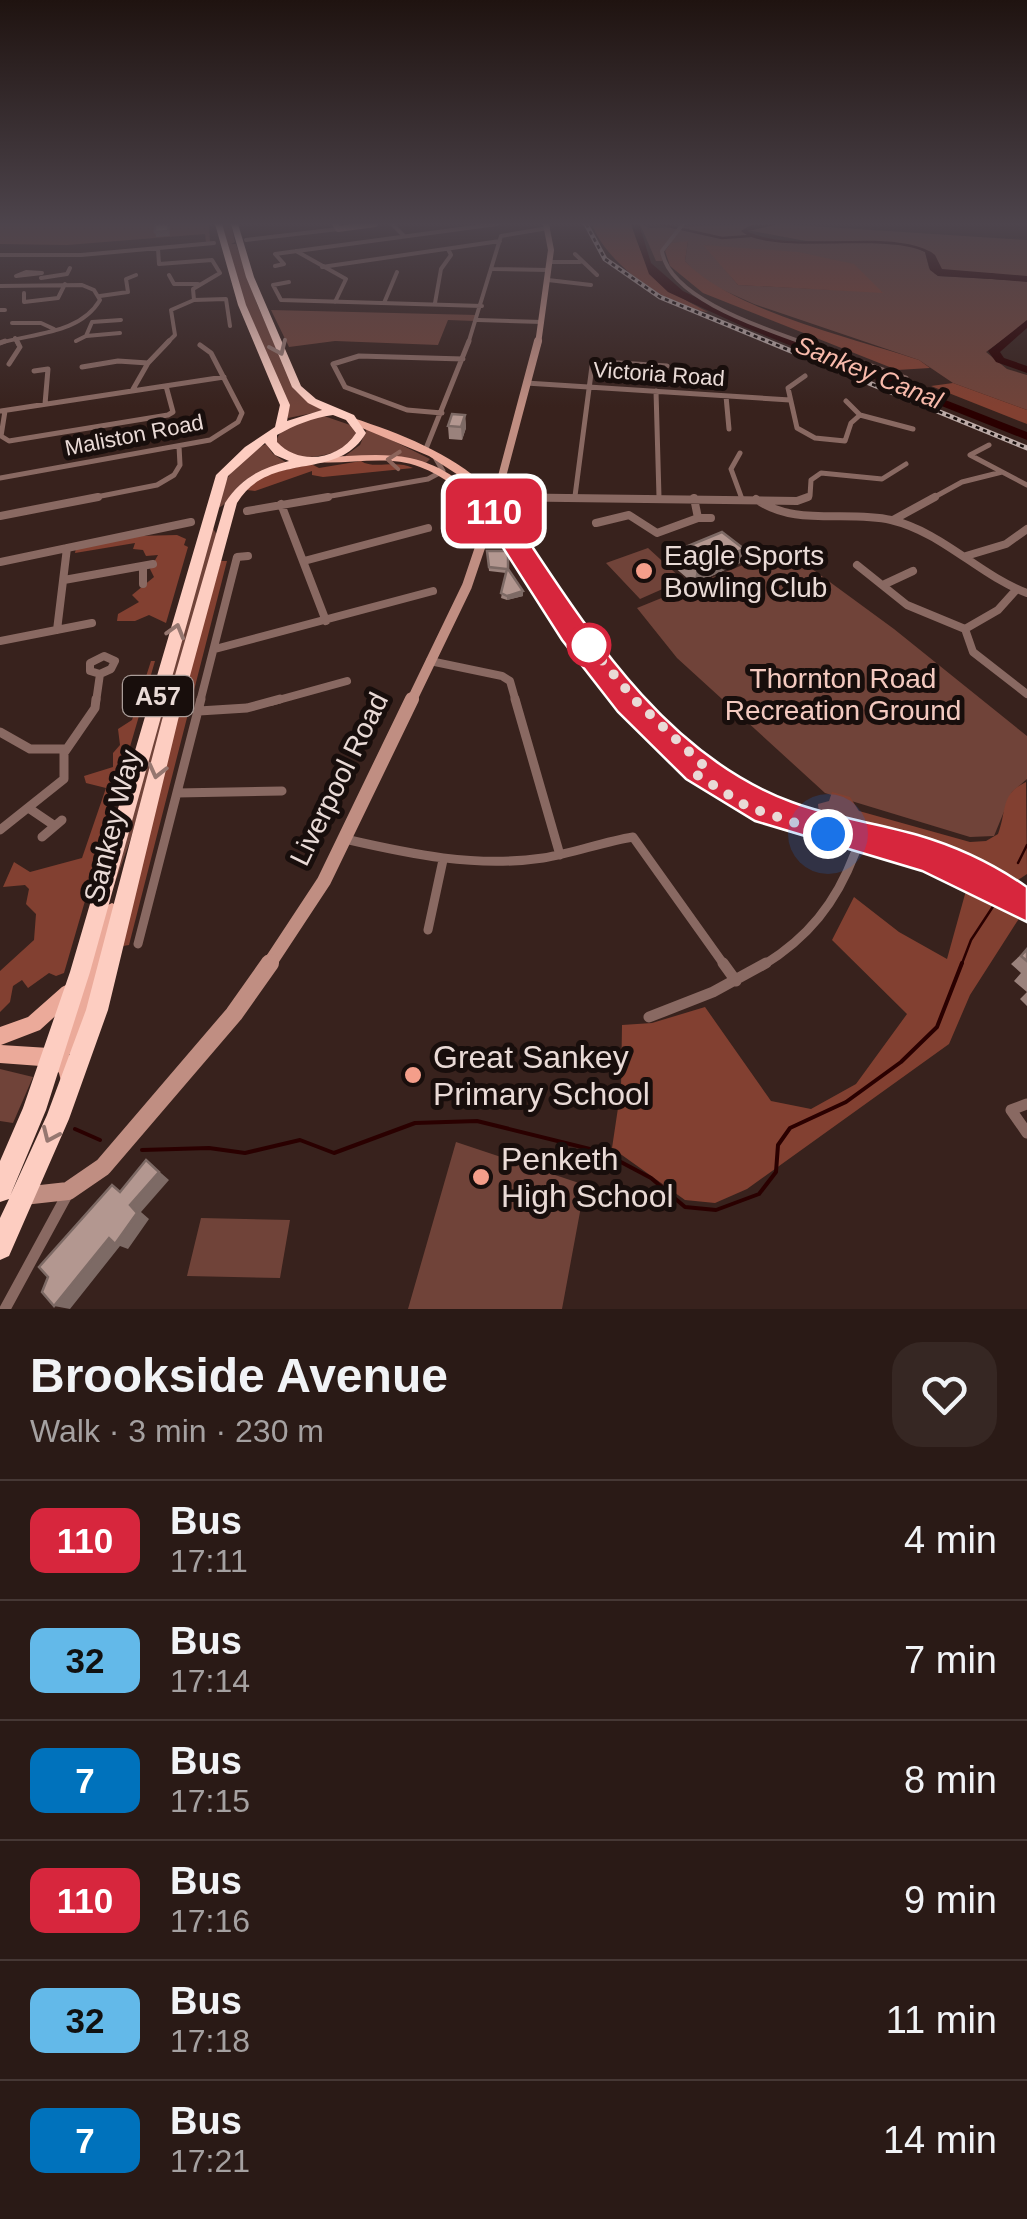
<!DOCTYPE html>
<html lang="en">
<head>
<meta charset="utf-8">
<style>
  :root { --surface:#2a1a16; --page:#362723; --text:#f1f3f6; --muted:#a5a1a1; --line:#463835 }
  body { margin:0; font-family:Arial,sans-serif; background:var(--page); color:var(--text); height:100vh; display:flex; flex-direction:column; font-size:38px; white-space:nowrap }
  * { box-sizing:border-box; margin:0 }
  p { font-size:32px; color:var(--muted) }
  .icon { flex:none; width:55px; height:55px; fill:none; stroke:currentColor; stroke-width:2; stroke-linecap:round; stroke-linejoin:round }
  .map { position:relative; height:1309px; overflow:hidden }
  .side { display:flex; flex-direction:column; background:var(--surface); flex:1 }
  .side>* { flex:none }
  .badge { padding:0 20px; border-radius:15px; font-size:35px; line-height:65px }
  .you { position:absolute; width:50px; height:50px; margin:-25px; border:8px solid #fff; border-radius:50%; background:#1a73e8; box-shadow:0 0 0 15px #1a73e833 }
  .map>.badge { position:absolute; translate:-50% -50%; box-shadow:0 0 0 5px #fff }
  .round { display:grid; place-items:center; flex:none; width:105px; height:105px; border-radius:30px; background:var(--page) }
  .headline { display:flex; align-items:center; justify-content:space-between; height:170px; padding:0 30px }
  h1 { font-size:48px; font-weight:600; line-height:75px }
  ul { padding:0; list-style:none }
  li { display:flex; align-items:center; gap:30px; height:120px; padding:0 30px; border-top:2px solid var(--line) }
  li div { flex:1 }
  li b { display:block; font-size:38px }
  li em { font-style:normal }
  li .badge { min-width:110px; font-weight:700; text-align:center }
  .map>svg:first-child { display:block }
</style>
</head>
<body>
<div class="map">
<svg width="1027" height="1309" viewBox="0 0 1027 1309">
  <rect width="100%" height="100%" fill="#38221d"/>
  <path fill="#704339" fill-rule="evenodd" d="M0,224H209L210,242H206L205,234L67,245L0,244Z
    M220,224H231L235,242L231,244H236L257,304L295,390L323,411L288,418V409L245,306Z
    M640,224L650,228L756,224L741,231C789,258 881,229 925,252L929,268L938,276L1027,281V322L986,352L1007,369L1027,375V410L953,383L919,360L754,304L703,281L685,261L688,242L671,243L662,252V261H656ZM705,245L882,292L738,285Z
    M780,224L1027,240V278L940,273L936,270L931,252L892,242L806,241L747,230Z
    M271,310L477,315L475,321L448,320L438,345L335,341L289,347Z
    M324,416L353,426L356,433L348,447C323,457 296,465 276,442C282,421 305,421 324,416Z
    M367,428L430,459L426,463L345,456L360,445Z
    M266,444L273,454L287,463C269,468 250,473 237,488C228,497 227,506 215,509C225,477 236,459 266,444Z
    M212,527L217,535L130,841L101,921Z
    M648,548L683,580L640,599L606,563Z
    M793,555L894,629L1027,736V779L1012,792L994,836L970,837L825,793L677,658L637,608L755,560Z
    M0,1069L33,1077L13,1123L0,1121Z
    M456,1142L585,1185L562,1309H408Z
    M201,1218L290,1220L280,1278L187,1276Z"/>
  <path fill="#824031" d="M592,224H631C648,276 659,287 708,312C669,308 605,263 592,224Z
    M688,241L685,261C730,310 854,338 919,360L930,368L897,370L703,293L670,266L665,251L671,243Z
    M703,245L798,252L854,264L883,293L738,285Z
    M953,383L1027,410V424L931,386Z
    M361,461C374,470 396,459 413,468L323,477L312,475V471L255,491L247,490L263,475L311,464L319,468Z
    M177,535L186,539L184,545L188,547L166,623L149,615L135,621H117L118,614L139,602L132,595L154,577L150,569L158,555L146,556L143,550L133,549L135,543L75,553L76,548L137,536Z
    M221,561H227L129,945L117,947L143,836Z
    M151,661H155L64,973L56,976L49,973L28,988L22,980L13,986L10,1002L0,1012V971L34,940L36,914L26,904L29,889L25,885L3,887L14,862L30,872L82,858L106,788L86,783L84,776L113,767V753L120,745L118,729L132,720Z
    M1026,782L1027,874L1018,880L911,838L819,815L818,804L829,801L832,792L850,797L859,811L970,842L986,841L998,834C1007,811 1000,794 1026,782Z
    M967,887L1020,917L970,995L949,1044L747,1189L715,1203L685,1200L612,1148L621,1088L622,1025L652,1023L705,1007L771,1101L811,1109L856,1084L907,1014L832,940L854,897L899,932L947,959Z"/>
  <path fill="#2a0000" d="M631,224H639L651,263L683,291L747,322L1027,432V440L744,327L668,292L649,274Z
    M780,224L747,231C793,255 885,227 931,252L936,270L940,273H991L1027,281L938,276L930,270L925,252C887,232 769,256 741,231L751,225Z"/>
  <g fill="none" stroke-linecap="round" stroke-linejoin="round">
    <path stroke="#2a0000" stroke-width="2.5" d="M659,224L722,238L750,236
      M1018,863L1027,845
      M961,966L971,940L996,902"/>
    <path stroke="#2a0000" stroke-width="4" d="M75,1129L100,1140
      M142,1150L209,1148L245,1153L300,1140L334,1153L415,1123L477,1121L602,1152L651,1178L685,1207L716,1210L759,1194L776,1172L778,1145L790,1128L846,1102L901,1062L937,1027L962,963"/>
    <path fill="#2a0000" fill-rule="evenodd" d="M931,252L935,255L942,269L1027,276V282L935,274L927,255Z
      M1027,320V328L1000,352L1004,358L1027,366V373L996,362L988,351Z"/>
    <path stroke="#896962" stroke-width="4" d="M392,224L404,236
      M683,224L662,251C669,299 766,329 807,344
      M246,240L338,229
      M158,249L159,264L212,260L220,273L193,289L194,300L171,310L175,335L166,344
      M296,251L346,279L335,302
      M575,254L597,275
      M0,255H81L214,243
      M550,262H580
      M275,266L284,264L275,254L497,224
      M322,267L500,241
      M493,269L549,270
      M26,272L42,273L16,276Z
      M169,275L174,284H198
      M41,278L67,274L70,268
      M548,280L591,285
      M289,282L273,285L281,300L482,306
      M0,286L82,285L94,290L100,300C80,334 34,333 0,343
      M24,293V302L58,298L65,284
      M100,296L128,292L126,279L136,275
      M194,300L226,299L230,326
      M384,303L397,272
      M435,303L441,269L451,255L448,249
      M0,310H5
      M478,320L542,322
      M12,323H41L54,329
      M86,336L120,333
      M15,338L18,344
      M76,341L86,336L92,322L121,320
      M468,344L501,236L548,228"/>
    <path stroke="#896962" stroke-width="5" d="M800,341L906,378
      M0,343L5,341
      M9,364L20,347L17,341
      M82,367L118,361L148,363
      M34,371L48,369L45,404
      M805,376L788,388L797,428L815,438L845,441L851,423L860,415
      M526,383L790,400
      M132,391L148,363L169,341
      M656,391L659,497
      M726,396L729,429
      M846,401L860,415L913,429
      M1,411L224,377
      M5,411L1,436L9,441L168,415L173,412L166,386
      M442,413L407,410L345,387L333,364L359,356L463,359
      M989,445L970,455L1027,485
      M425,451L469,341
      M740,453L731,469L742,499
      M0,478L210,440L238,422L242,413L211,353L200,345
      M575,496L592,366L603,362L667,366
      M497,497L656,499
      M86,499L157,485L174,475L180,465L179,446
      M314,499L428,479L443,471L436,459
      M802,499L810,496L811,480L821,473L882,479L906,464
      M931,499L962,482L1002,472"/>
    <path stroke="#896962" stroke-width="8" d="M497,497L797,501L808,497
      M694,498L698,518H711
      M756,499C794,527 847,510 891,520C942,532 979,575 1027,593
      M281,504L326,621
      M247,511L328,497
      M0,516L98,497
      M893,520L935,497
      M596,523L629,515L657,533L698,518
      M966,556L1006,544L1027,529
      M304,561L428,528
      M0,562L191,522
      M857,565L907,605L965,629
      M143,567V584
      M64,580L153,564
      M885,584L913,571
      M965,629L973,652L1027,694
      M965,629L998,610L1016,590
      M57,630L67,548
      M0,641L92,623
      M215,649L433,591
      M104,656L115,661L111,669L100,674L90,671V663Z
      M430,661L502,676L510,681L516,702
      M96,702L100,674
      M200,702L237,557L248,556
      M271,702L347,681"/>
    <path stroke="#896962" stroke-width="9" d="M515,699L560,855
      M199,711L247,708L280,699
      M0,732L30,749H66
      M177,793L282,791
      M30,809L55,826
      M0,830L64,779V753L95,708L96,699
      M42,837L62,820
      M345,839C410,854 476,868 543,858C573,853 603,842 633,837L725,966
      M428,930L443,860
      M138,944L201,699
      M762,966C808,938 836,903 855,853"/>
    <path stroke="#896962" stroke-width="11" d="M723,963L736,981
      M649,1017L713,992L766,963
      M1027,1104L1011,1110L1027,1133
      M5,1309L67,1195"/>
    <path stroke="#c08e82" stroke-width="6" d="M335,224L338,229L375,224
      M538,344L551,250L546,224"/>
    <path stroke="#c08e82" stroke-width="8" d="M496,499L538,341"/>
    <path stroke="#c08e82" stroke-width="10" d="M411,702L467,586L497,497"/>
    <path stroke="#c08e82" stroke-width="14" d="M268,966L324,881L412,699"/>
    <path stroke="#c08e82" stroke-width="18" d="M23,1196L68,1191L103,1167L234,1014L270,963"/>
    <path fill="#ebaa9a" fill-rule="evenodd" d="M353,418C399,433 451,453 487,487C514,514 530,550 550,582C593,647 642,710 704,758C774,811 863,823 944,850C973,859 1000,872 1027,887V918C999,906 974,888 945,878C864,849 776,838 704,788C646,748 600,690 560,633C520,576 489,493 420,467C387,454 349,465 315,462L313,460L318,457C349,457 380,452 410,458C487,475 520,557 560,615L499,515L472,484L429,456L350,423L349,421ZM742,796L775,811L844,834C809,825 773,814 742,796Z
      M112,903L118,906L120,911L84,1036L81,1042L69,1055C76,1064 81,1073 76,1085L69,1087L62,1085L59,1073L54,1067L0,1063V1027L28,1017L62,987L68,984L74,987L77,993L74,999L40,1030L1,1045L49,1048L68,1030L104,911L106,906Z"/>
    <path fill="#fdcdc1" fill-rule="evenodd" d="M215,224H222L246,305L290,405L287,421L322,410L308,403L292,387L246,277L231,224H238L254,277L301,386L316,399L354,415L366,433C337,483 270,449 237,503L178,720L108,1010L69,1119L9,1256L0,1260V1218L9,1199L0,1202V1161L23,1108L70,972L216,475L245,447L275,427L280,405L238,305ZM333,415L346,420L356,433C339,460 299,466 277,442V435C295,425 312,418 333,415ZM265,443L275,455L289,461C261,468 241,478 225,503L162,720L86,1010L47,1115L10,1196L46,1110L90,972L228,476Z"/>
    <defs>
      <path id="rail" d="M586,224L605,259L660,297L1027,448"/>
    </defs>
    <use href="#rail" stroke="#bcaba7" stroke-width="5"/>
    <use href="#rail" stroke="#180e0c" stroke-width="2.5" stroke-dasharray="4" stroke-linecap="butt"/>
  </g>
  <path fill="#9a827c" d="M465,415L466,428L462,440L449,439L448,426Z
    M744,549L740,563L694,584L673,566L676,551Z
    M487,551L508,569L523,591V596L507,600L501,598L506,573L489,571Z
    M1027,949V1006L1020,999L1027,992L1014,981L1021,973L1011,964Z"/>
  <path fill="#7d6a65" d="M169,224L170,236L156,237L155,232Z
    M465,415L466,428L462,440L461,427Z
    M536,511V517L527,519V513Z
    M744,549L740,563L694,584L697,569Z
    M523,591V596L507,600V596Z
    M146,1160L169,1180L141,1212L149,1219L128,1249L120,1246L70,1309L54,1306L109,1238L130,1205Z"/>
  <path fill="#b39790" stroke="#7d6a65" stroke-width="2.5" d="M155,224H169L168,231L155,232Z
    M452,414L465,415L461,427L448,426Z
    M531,499L536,511L527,513L521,500Z
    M722,532L744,549L697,569L676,551Z
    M487,551H508V569L523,591L507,596L501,593L507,569L489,567Z
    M1027,949V961L1021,956Z
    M146,1160L159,1172L130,1205L137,1213L115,1244L109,1238L54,1306L42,1292L48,1277L39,1267L112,1185L120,1192Z"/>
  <defs><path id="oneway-chevron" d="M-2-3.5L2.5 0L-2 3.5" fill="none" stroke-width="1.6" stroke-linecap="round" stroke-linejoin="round" transform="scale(2.5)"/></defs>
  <g stroke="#967770">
    <use href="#oneway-chevron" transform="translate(279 348) rotate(66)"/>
    <use href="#oneway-chevron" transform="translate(176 631) rotate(-74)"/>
    <use href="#oneway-chevron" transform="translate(157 771) rotate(104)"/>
    <use href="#oneway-chevron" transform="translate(50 1135) rotate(114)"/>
  </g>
  <use stroke="#8c645a" href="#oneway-chevron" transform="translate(394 460) rotate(-175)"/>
  <linearGradient id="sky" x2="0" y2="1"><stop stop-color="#1f1310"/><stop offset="0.55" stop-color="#4d444c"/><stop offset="1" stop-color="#4d444c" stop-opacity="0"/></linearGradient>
  <rect width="1027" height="407" fill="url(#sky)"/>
  <path fill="#d7263d" stroke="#fff" stroke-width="2.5" d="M490,500H501C578,613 656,752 792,802C832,817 876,823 918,835C959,847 997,866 1027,887V922L922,871L755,821L686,779L618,712L562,640L484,518Z"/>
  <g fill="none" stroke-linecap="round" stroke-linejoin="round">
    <path stroke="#e9dad6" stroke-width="10" stroke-dasharray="0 18" d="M589,645L584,639L636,701L703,765L694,773L748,807L828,834"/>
  </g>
  <g fill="#f49e8a" stroke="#180e0c" stroke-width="4">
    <circle cx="644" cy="571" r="10"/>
    <circle cx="413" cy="1075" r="10"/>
    <circle cx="481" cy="1177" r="10"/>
  </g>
  <circle fill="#fff" stroke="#d7263d" stroke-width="5" cx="589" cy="645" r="20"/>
  <g text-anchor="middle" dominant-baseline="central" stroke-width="10" stroke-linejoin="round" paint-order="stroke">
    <g font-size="22" fill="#e9dad6" stroke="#180e0c">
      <text transform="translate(659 374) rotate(4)">Victoria Road</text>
      <text transform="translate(134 435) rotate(-11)">Maliston Road</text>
    </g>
    <g font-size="25" font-style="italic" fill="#f8baab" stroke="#180e0c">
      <text transform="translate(869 372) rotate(22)">Sankey Canal</text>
    </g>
    <rect fill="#180e0c" stroke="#aa9d99" stroke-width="2.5" x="123" y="676" width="70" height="40" rx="8"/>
    <g font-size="25" font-weight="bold" fill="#e9dad6">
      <text x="158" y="696">A57</text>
    </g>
    <g font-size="28" fill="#e9dad6" stroke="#180e0c" text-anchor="start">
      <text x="664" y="555">Eagle Sports<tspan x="664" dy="32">Bowling Club</tspan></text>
    </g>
    <g font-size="28" fill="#f4cac0" stroke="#180e0c">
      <text x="843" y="678">Thornton Road<tspan x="843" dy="32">Recreation Ground</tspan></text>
    </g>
    <g font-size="28" fill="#e9dad6" stroke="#180e0c">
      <text transform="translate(339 779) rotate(-64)">Liverpool Road</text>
      <text transform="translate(112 826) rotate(-76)">Sankey Way</text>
    </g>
    <g font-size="32" fill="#e9dad6" stroke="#180e0c" text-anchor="start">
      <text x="433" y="1057">Great Sankey<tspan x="433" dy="37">Primary School</tspan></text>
      <text x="501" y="1159">Penketh<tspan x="501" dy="37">High School</tspan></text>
    </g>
  </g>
</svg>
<div class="you" style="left:828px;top:834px"></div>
<b class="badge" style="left:494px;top:511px;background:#d7263d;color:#fff">110</b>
</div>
<section class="side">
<div class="headline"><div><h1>Brookside Avenue</h1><p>Walk · 3 min · 230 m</p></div><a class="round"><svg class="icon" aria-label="heart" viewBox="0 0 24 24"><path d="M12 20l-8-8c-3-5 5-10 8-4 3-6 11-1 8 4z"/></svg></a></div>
<ul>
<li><span class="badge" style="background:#d7263d;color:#fff">110</span><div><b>Bus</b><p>17:11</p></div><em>4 min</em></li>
<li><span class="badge" style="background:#63b9e9;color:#111">32</span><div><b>Bus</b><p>17:14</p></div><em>7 min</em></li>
<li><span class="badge" style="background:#0072bc;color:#fff">7</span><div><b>Bus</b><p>17:15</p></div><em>8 min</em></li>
<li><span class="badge" style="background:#d7263d;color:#fff">110</span><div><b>Bus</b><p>17:16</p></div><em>9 min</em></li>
<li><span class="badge" style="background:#63b9e9;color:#111">32</span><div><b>Bus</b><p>17:18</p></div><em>11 min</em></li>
<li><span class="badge" style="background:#0072bc;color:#fff">7</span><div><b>Bus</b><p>17:21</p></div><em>14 min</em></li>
</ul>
</section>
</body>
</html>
